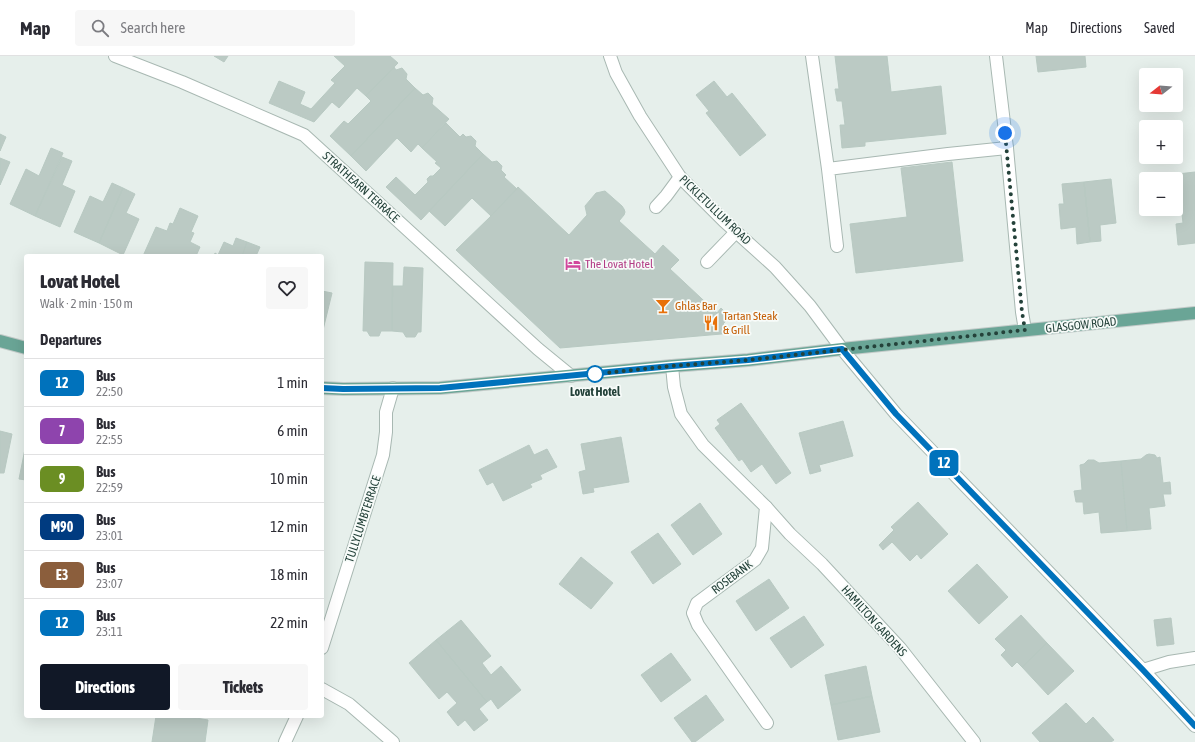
<!DOCTYPE html>
<html lang="en">
<head>
<meta charset="utf-8">
<style>
  :root { --surface:#fff; --page:#f7f7f7; --text:#2b2b33; --muted:#7c7c81; --line:#e1e1e2; --accent:#111827 }
  body { margin:0; font-family:"Asap Condensed",sans-serif; background:var(--page); color:var(--text); height:100vh; display:flex; flex-direction:column; font-size:15px; white-space:nowrap }
  * { box-sizing:border-box; margin:0 }
  p { font-size:13px; color:var(--muted) }
  .icon { flex:none; width:22px; height:22px; fill:none; stroke:currentColor; stroke-width:2; stroke-linecap:round; stroke-linejoin:round }
  .map { position:relative; flex:1; overflow:hidden }
  .panel { position:absolute; left:24px; top:198px; width:300px; height:464px; display:flex; flex-direction:column; background:var(--surface); border-radius:4px; box-shadow:0 4px 16px #0002 }
  .panel>* { flex:none }
  .badge { padding:0 8px; border-radius:6px; font-size:14px; line-height:26px }
  .needle { width:26px; rotate:253deg }
  .fabs { position:absolute; left:1139px; top:12px; display:grid; gap:8px }
  .fabs a { display:grid; place-items:center; width:44px; height:44px; border-radius:4px; background:var(--surface); box-shadow:0 4px 16px #0002; font-size:20px }
  .you { position:absolute; width:20px; height:20px; margin:-10px; border:3px solid #fff; border-radius:50%; background:#1a73e8; box-shadow:0 0 0 6px #1a73e833 }
  .map>.badge { position:absolute; translate:-50% -50%; box-shadow:0 0 0 2px #fff }
  h2 { padding:0 16px; font-size:15px; line-height:36px }
  .round { display:grid; place-items:center; flex:none; width:42px; height:42px; border-radius:4px; background:var(--page) }
  .head { display:flex; align-items:center; justify-content:space-between; height:68px; padding:0 16px }
  h1 { font-size:19px; font-weight:800; line-height:30px }
  .primary-button { display:flex; gap:8px; margin-top:auto; padding:8px 16px }
  .primary-button a { flex:1; height:46px; border-radius:4px; background:var(--accent); color:#fff; font-size:16px; font-weight:800; line-height:46px; text-align:center }
  .primary-button a+a { background:var(--page); color:var(--text) }
  ul { padding:0; list-style:none }
  li { display:flex; align-items:center; gap:12px; height:48px; padding:0 16px; border-top:1px solid var(--line) }
  li div { flex:1 }
  li b { display:block; font-size:15px }
  li em { font-style:normal }
  li .badge { min-width:44px; font-weight:700; text-align:center }
  header { display:flex; align-items:center; gap:24px; box-sizing:border-box; height:56px; padding:0 20px; background:var(--surface); border-bottom:1px solid var(--line) }
  header strong { font-size:19px }
  nav { display:flex; gap:22px; margin-inline-start:auto; font-size:14px }
  .search { width:280px; height:36px; background:var(--page); display:flex; align-items:center; gap:10px; box-sizing:border-box; padding:0 14px; border-radius:4px; color:var(--muted); font-size:15px }
  .map>svg:first-child { display:block }
</style>
</head>
<body>
<header>
<strong>Map</strong>
<div class="search"><svg class="icon" aria-label="search" viewBox="0 0 24 24"><circle cx="10" cy="10" r="6"/><path d="M15 15l6 6"/></svg>Search here</div>
<nav><a>Map</a><a>Directions</a><a>Saved</a></nav>
</header>
<div class="map">
<svg width="1195" height="686" viewBox="0 0 1195 686">
  <rect width="100%" height="100%" fill="#e6efeb"/>
  <path fill="#bbcac4" stroke="#b8c9c2" d="M214,0H228L224,6Z
    M334,0H390L398,7L366,40L357,32L339,52L332,46L314,66L269,47L279,25L305,36L300,48L311,53L335,27L331,24L345,10Z
    M835,0H887L891,36L941,30L946,78L865,86V90L842,92L840,69H845L842,45H837L835,33H839Z
    M1036,0H1085L1086,11L1038,16Z
    M394,11L396,14L402,12L407,18L406,23L415,32L351,100L330,80L344,65L348,68L371,45L366,40Z
    M714,25L727,41L732,37L766,79L740,100L706,57L709,55L696,39Z
    M415,32L423,39L428,37L433,42L432,48L449,63L422,92L418,88L411,96L397,82L366,115L351,100Z
    M446,67L460,81L463,78L466,81L471,80L476,85L475,90L483,98L421,164L386,131L396,121L415,139L428,126L427,123L430,120H433L441,112L435,107L437,106L422,92Z
    M0,78L6,81L0,95Z
    M51,92L63,97L35,160L10,148L26,113L39,120Z
    M483,98L492,106L497,105L502,110L501,114L506,119L504,121L517,133L491,160L472,142L445,170L429,155Z
    M62,101L72,105L62,129L75,135L60,171L35,160Z
    M0,102L10,106L0,129Z
    M952,106L963,205L856,217L850,168L907,161L901,112Z
    M1195,116V187L1178,189L1176,168L1183,167L1182,158L1173,159L1172,153H1176V123H1169V119Z
    M1111,123L1116,167L1100,169L1101,185L1090,186L1084,126Z
    M1084,126L1090,186L1077,188L1076,171L1061,173L1059,148H1064L1062,128Z
    M112,127L123,132L99,187L74,176L90,140L103,146Z
    M518,131L569,179L587,159L585,150L596,137L605,135L622,150L624,153L625,156L624,159L619,165L655,198L663,189L679,204L670,213L717,257L721,252L730,261L723,268L733,277L560,292L456,194L491,160Z
    M123,132L135,138L126,157L139,163L123,199L99,187Z
    M180,152L198,160L191,176L194,177L190,186L200,191L196,200H143L156,171L167,175L170,167L173,168Z
    M236,182L247,186L242,200H214L215,197L218,199L224,186L233,190Z
    M247,186L260,191L256,200H242Z
    M365,206L393,207L392,275H381L379,280H370L367,275H363Z
    M404,211L423,212L421,276H418L415,281H406L403,276L392,275V230H403Z
    M322,235L332,237L323,274H322Z
    M741,347L791,417L776,428L762,408L751,416L742,403L739,405L715,372L720,368L717,364Z
    M843,365L853,400L819,409L821,415L810,418L799,377Z
    M0,375L12,378L4,417H0Z
    M621,381L629,426L593,432L594,436L583,438L579,416L586,414L581,388Z
    M26,388V424L19,423Z
    M529,389L534,399L547,393L557,411L540,419L542,423L530,428L532,431L503,445L493,426L487,429L479,414Z
    M1149,398L1155,399L1157,402L1160,401L1163,427L1170,426L1171,438H1163L1165,450L1149,452L1151,473L1127,475L1121,405L1141,403L1146,399Z
    M1088,404H1094L1099,407L1121,405L1127,475L1101,477L1099,456L1084,458L1083,446H1076L1074,435L1082,434L1080,409L1084,408Z
    M918,446L948,478L921,503L917,498L910,505L892,486L883,494L879,489L894,474L891,471Z
    M700,447L722,478L693,499L671,469Z
    M658,477L681,508L653,528L631,496Z
    M581,501L613,527L591,553L559,528Z
    M977,508L1008,541L979,568L948,535Z
    M769,523L789,552L756,575L736,545Z
    M1021,559L1047,587L1022,611L1017,606L1012,611L1001,599L1006,594L995,583Z
    M804,560L824,589L791,612L770,582Z
    M1171,562L1174,588L1157,590L1154,564Z
    M461,564L491,600L482,607L491,619L501,610L521,634L498,653L491,643L487,646L436,584Z
    M436,584L487,646L479,653L488,664L474,675L465,664L458,670L447,656L457,647L447,636L439,643L409,607Z
    M1047,587L1074,615L1048,639L1022,611Z
    M671,597L691,624L661,646L641,619Z
    M866,610L872,640L831,649L825,619Z
    M706,639L724,664L695,686H692L674,662Z
    M872,640L880,676L838,684L831,649Z
    M1066,647L1086,668L1093,661L1114,684L1111,686H1040L1032,677Z
    M156,660H184L208,664L205,686H152Z"/>
  <g fill="none" stroke-linecap="round" stroke-linejoin="round">
    <defs>
      <path id="lane" d="M812,0L828,113L837,190
        M828,113L948,98L1007,92
        M656,151L666,140L680,121
        M707,206L736,176
        M766,451L790,478L822,508L900,592L974,686"/>
      <path id="street" d="M115,0L182,26L304,79L538,293L571,320
        M610,0L616,17L640,60L680,121L724,165L775,211L810,250L842,293L896,358L1143,614L1195,670
        M996,0L1007,92L1022,256L1025,274
        M672,310L674,331L681,358L703,389L766,451L762,492L755,504L697,547L693,557L698,569L767,667
        M322,592L383,399L386,376V356L393,332
        M1143,614L1169,606L1195,602
        M322,633L349,648L393,686
        M285,686L297,660"/>
      <path id="primary" d="M0,285L26,292
        M322,332L343,333L440,332L672,310L748,304L842,293L1195,257"/>
    </defs>
    <use href="#lane" stroke="#a8b8b2" stroke-width="14"/>
    <use href="#street" stroke="#a8b8b2" stroke-width="14"/>
    <use href="#primary" stroke="#c2cac8" stroke-width="14"/>
    <use href="#lane" stroke="#fff" stroke-width="12"/>
    <use href="#street" stroke="#fff" stroke-width="12"/>
    <use href="#primary" stroke="#6aa596" stroke-width="12"/>
  </g>
  <g fill="none" stroke-linecap="round" stroke-linejoin="round">
    <defs>
      <path id="line" d="M322,332L343,333L440,332L672,310L748,304L842,293L896,358L1143,614L1195,670"/>
    </defs>
    <use href="#line" stroke="#fff" stroke-width="9"/>
    <use href="#line" stroke="#0072bc" stroke-width="6"/>
    <path stroke="#24423a" stroke-width="4" stroke-dasharray="0 7.2" d="M595,318L672,310L748,304L1025,274L1022,256L1005,77"/>
  </g>
  <defs>
    <symbol id="hotel-bare" viewBox="-9 -9 18 18"><path d="M-6-4.5h1.5V1H6V5H4.5V3h-9V5H-6ZM-4 0a1.8 1.8 0 1 1 3.6 0ZM.5 0V-2.5h3Q6-2.5 6 0Z" fill="#d1479c" stroke="#f7fbf9" stroke-width="2.5" paint-order="stroke"/></symbol>
    <symbol id="bar-bare" viewBox="-9 -9 18 18"><path d="M-6-5H6L.8 .8V4.5H3.5V6h-7V4.5H-.8V.8Z" fill="#e8710a" stroke="#f7fbf9" stroke-width="2.5" paint-order="stroke"/></symbol>
    <symbol id="restaurant-bare" viewBox="-9 -9 18 18"><path d="M-5-6h1v4h1v-4h1v4h1v-4h1v5L-1.5 .5V6h-2V.5L-5-1ZM5-6V6H3V1.5H1.5Q1.5-4 5-6Z" fill="#e8710a" stroke="#f7fbf9" stroke-width="2.5" paint-order="stroke"/></symbol>
  </defs>
  <g fill-rule="evenodd">
    <use href="#hotel-bare" x="562" y="197" width="22" height="22"/>
    <use href="#bar-bare" x="652" y="239" width="22" height="22"/>
    <use href="#restaurant-bare" x="700" y="256" width="22" height="22"/>
  </g>
  <circle fill="#fff" stroke="#0072bc" stroke-width="2" cx="595" cy="318" r="8"/>
  <g text-anchor="middle" dominant-baseline="central" stroke-width="3.5" stroke-linejoin="round" paint-order="stroke">
    <g font-size="12" fill="#24423a" stroke="#f7fbf9">
      <text transform="translate(361 131) rotate(42)">STRATHEARN TERRACE</text>
      <text transform="translate(715 154) rotate(44)">PICKLETULLUM ROAD</text>
      <text transform="translate(1081 269) rotate(-6)">GLASGOW ROAD</text>
      <text transform="translate(363 463) rotate(-72)">TULLYLUMBTERRACE</text>
      <text transform="translate(732 521) rotate(-37)">ROSEBANK</text>
      <text transform="translate(874 565) rotate(48)">HAMILTON GARDENS</text>
    </g>
    <g font-size="12" fill="#b23c85" stroke="#f7fbf9" text-anchor="start">
      <text x="585" y="208">The Lovat Hotel</text>
    </g>
    <g font-size="12" fill="#c56008" stroke="#f7fbf9" text-anchor="start">
      <text x="675" y="250">Ghlas Bar</text>
      <text x="723" y="260">Tartan Steak<tspan x="723" dy="14">&amp; Grill</tspan></text>
    </g>
    <g font-size="12" font-weight="bold" fill="#24423a" stroke="#f7fbf9">
      <text x="595" y="336">Lovat Hotel</text>
    </g>
  </g>
</svg>
<div class="fabs">
<a><svg class="needle" viewBox="-14 -14 28 28"><path d="M0-13l5 13h-10z" fill="#e53935"/><path d="M0 13l5-13h-10z" fill="#7c7c81"/></svg></a>
<a>+</a>
<a>−</a>
</div>
<div class="you" style="left:1005px;top:77px"></div>
<b class="badge" style="left:944px;top:407px;background:#0072bc;color:#fff">12</b>
<section class="panel">
<div class="head"><div><h1>Lovat Hotel</h1><p>Walk · 2 min · 150 m</p></div><a class="round"><svg class="icon" aria-label="heart" viewBox="0 0 24 24"><path d="M12 20l-8-8c-3-5 5-10 8-4 3-6 11-1 8 4z"/></svg></a></div>
<h2>Departures</h2>
<ul>
<li><span class="badge" style="background:#0072bc;color:#fff">12</span><div><b>Bus</b><p>22:50</p></div><em>1 min</em></li>
<li><span class="badge" style="background:#8e44ad;color:#fff">7</span><div><b>Bus</b><p>22:55</p></div><em>6 min</em></li>
<li><span class="badge" style="background:#6b8e23;color:#fff">9</span><div><b>Bus</b><p>22:59</p></div><em>10 min</em></li>
<li><span class="badge" style="background:#003b80;color:#fff">M90</span><div><b>Bus</b><p>23:01</p></div><em>12 min</em></li>
<li><span class="badge" style="background:#8b5e3c;color:#fff">E3</span><div><b>Bus</b><p>23:07</p></div><em>18 min</em></li>
<li><span class="badge" style="background:#0072bc;color:#fff">12</span><div><b>Bus</b><p>23:11</p></div><em>22 min</em></li>
</ul>
<div class="primary-button"><a>Directions</a><a>Tickets</a></div>
</section>
</div>
</body>
</html>
